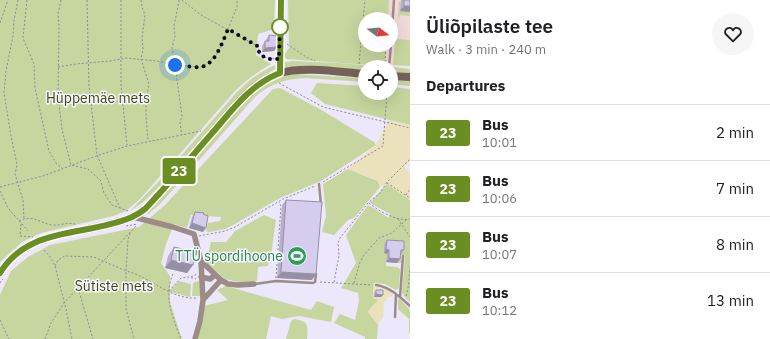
<!DOCTYPE html>
<html lang="en">
<head>
<meta charset="utf-8">
<style>
  :root { --surface:#fff; --page:#f6f6f6; --text:#202124; --muted:#757577; --line:#e0e0e0 }
  body { margin:0; font-family:"IBM Plex Sans",sans-serif; background:var(--page); color:var(--text); height:100vh; display:flex; flex-direction:column; font-size:15px; white-space:nowrap }
  * { box-sizing:border-box; margin:0 }
  p { font-size:13px; color:var(--muted) }
  .icon { flex:none; width:22px; height:22px; fill:none; stroke:currentColor; stroke-width:2; stroke-linecap:round; stroke-linejoin:round }
  .map { position:relative; flex:1; overflow:hidden }
  .panel { display:flex; flex-direction:column; background:var(--surface); width:360px }
  .panel>* { flex:none }
  .badge { padding:0 8px; border-radius:3px; font-size:14px; line-height:26px }
  .needle { width:26px; rotate:106deg }
  .controls { position:absolute; left:358px; top:12px; display:grid; gap:8px }
  .controls a { display:grid; place-items:center; width:40px; height:40px; border-radius:50%; background:var(--surface); box-shadow:0 4px 16px #0002; font-size:20px }
  .you { position:absolute; width:20px; height:20px; margin:-10px; border:3px solid #fff; border-radius:50%; background:#1a73e8; box-shadow:0 0 0 6px #1a73e833 }
  .map>.badge { position:absolute; translate:-50% -50%; box-shadow:0 0 0 2px #fff }
  h2 { padding:0 16px; font-size:15px; line-height:36px }
  .round { display:grid; place-items:center; flex:none; width:42px; height:42px; border-radius:21px; background:var(--page) }
  .head { display:flex; align-items:center; justify-content:space-between; height:68px; padding:0 16px }
  h1 { font-size:19px; font-weight:600; line-height:30px }
  ul { padding:0; list-style:none }
  li { display:flex; align-items:center; gap:12px; height:56px; padding:0 16px; border-top:1px solid var(--line) }
  li div { flex:1 }
  li b { display:block; font-size:15px }
  li em { font-style:normal }
  li .badge { min-width:44px; font-weight:700; text-align:center }
  main { display:flex; flex:1; min-height:0 }
  .map>svg:first-child { display:block }
</style>
</head>
<body>
<main>
<div class="map">
<svg width="410" height="339" viewBox="0 0 410 339">
  <rect width="100%" height="100%" fill="#ece7fb"/>
  <path fill="#f4d9db" d="M389,0H410V66L384,65L385,45H391V19H387Z"/>
  <path fill="#c6d69e" fill-rule="evenodd" d="M0,0H275L274,29L258,34L256,55L271,64C257,72 245,81 234,92L140,199L126,211L113,216L41,233L22,242L0,262Z
    M288,0H389L388,19H365V45H386L385,66L286,59L284,55L289,48Z
    M401,1L410,12V16L400,15L399,19L398,17L399,2Z
    M395,39L410,40V66L393,65Z
    M292,61L339,63L386,67H365V70L300,66L285,67L282,65V63Z
    M276,65L275,69L258,79L243,92L161,185L142,203L130,211L158,182L237,92C249,80 261,71 276,65Z
    M393,67L410,69V73L394,72Z
    M293,74L365,78V82L305,78C286,79 269,84 255,97L161,203L148,214L146,213L253,93C265,84 277,77 293,74Z
    M391,80L410,81V86L391,84Z
    M317,83L365,86V93H391V87L410,89V125L325,104L311,93Z
    M280,88L318,108L374,142L376,145L321,181L280,198L233,225L225,229L209,232L206,231L208,223L220,221L221,217L191,215L187,228L174,224L166,244L161,263L170,276V290L179,281L191,284L190,297L170,292V302L182,339H0V295L11,271L28,257L50,245L139,227L165,205L273,89Z
    M348,169L378,181L380,187L355,217L348,220L334,235L322,232L326,216L323,184Z
    M387,184L410,200V302L404,296L402,292L405,255H401V263H397L398,258L387,257L386,266L397,267L400,269L399,288L396,290L385,284L374,283L373,298L379,299L368,312L378,325L377,339H365V337L334,323L340,314L355,320L359,301L358,293L341,288L356,263L346,235L368,205L389,218L390,214L370,203ZM384,244L402,245L401,255L384,253Z
    M264,215L276,220C273,236 273,251 268,266L258,267L257,281L244,283L225,279L206,262L211,242H226L235,231Z
    M198,281L202,283V296H192L193,283Z
    M226,286L311,310L317,301L334,307L331,322L299,316L282,319L271,316L266,339H197L204,306L228,300L217,290Z
    M398,297L410,310V334L409,333V319L398,309Z
    M294,319C309,321 308,326 307,339H286L291,321Z"/>
  <path fill="#ebe1bc" d="M389,120L410,125V162L404,166L410,174V200L387,184L380,187L378,181L348,169L376,145Z
    M373,286L388,289L393,293L392,297H387V301L384,302L383,317L378,325L368,311L378,300L373,298Z"/>
  <g fill="none" stroke-linecap="round" stroke-linejoin="round">
    <path stroke="#8d8999" stroke-width="1" stroke-dasharray="2 2" stroke-linecap="butt" d="M18,0L14,20L13,36L6,71L4,93L11,136L17,165L15,174L23,200L24,219
      M27,0L23,38L34,64L35,88L49,151L56,163L62,168
      M61,0L58,14L59,26L58,96L62,129L71,165L88,169L101,181L104,193L112,205L120,208
      M87,0L89,86L97,155L120,208L128,211
      M121,0V85L127,145
      M141,0L142,7L145,15L142,38L143,49L141,59L149,84L146,100V116L148,141
      M179,0L178,6L174,26L175,37L172,47L175,65L182,116L180,123L182,135
      M182,0L201,15L259,47V54L263,57L275,59
      M0,23L8,0
      M287,44L306,57L315,61
      M359,64L365,0
      M385,66L386,45
      M58,67L76,64L110,61L126,58L157,61L175,65L201,67L206,64L218,53L237,7V0
      M279,83L323,107L410,128
      M323,182L383,146L387,93
      M387,183L410,198
      M0,187L43,176L99,155L127,146L201,131
      M0,191L8,208L28,231
      M406,195L410,189
      M369,203C378,211 398,222 410,219
      M398,219L410,237
      M19,221C33,214 39,223 52,225C61,226 69,221 77,225
      M21,224L20,236L33,237
      M126,226L138,224
      M130,233L128,240L126,271C151,277 170,300 198,298
      M199,236L225,231L235,227L283,199L315,186
      M44,250L51,258L55,266L66,309L72,339
      M55,266L58,260L65,256L94,257L126,271V309L134,339
      M173,274C163,296 173,319 181,339
      M191,277L197,274
      M276,278L281,206L279,202
      M320,282L372,285
      M334,282L339,256L338,243L340,238L368,203L380,193L387,182L410,159
      M0,283L3,279
      M354,283L360,262L364,255L379,238L392,233L406,220
      M78,288L93,339
      M169,291L181,278L189,277L196,279
      M406,296L408,289L410,267
      M0,320L9,339
      M45,339L51,323L64,303L137,225"/>
    <path stroke="#9c8c88" stroke-width="2.5" d="M391,43L394,0
      M389,67L391,45
      M319,184L321,205
      M255,284L276,281L313,283L315,282L316,274
      M376,285C390,287 399,296 410,306
      M400,297L403,256
      M395,317L396,294"/>
    <path stroke="#9c8c88" stroke-width="5.5" d="M279,73L281,0
      M133,217L173,227L194,234L201,261L221,280L228,284L238,285L254,284
      M201,277L210,279L215,275
      M203,300L221,280
      M195,339L200,321L203,300L201,261"/>
    <path stroke="#76605a" stroke-width="8" d="M391,76L410,77
      M0,273C29,225 87,237 132,217C136,215 141,212 145,209C169,185 190,158 212,133C230,112 252,81 280,73C303,66 340,72 365,74"/>
  </g>
  <path fill="#b8b0cd" d="M401,0H410V12L400,11L401,1Z
    M269,35L274,51L262,52V46L265,41H266V40Z
    M286,200L312,280L277,278L282,205Z
    M195,212L203,232L189,228L192,217Z
    M387,240L404,250L401,254L400,259L397,263L386,262L387,254L384,253V244Z
    M174,247L193,265L187,273L165,268L168,256Z
    M376,290L381,297H374V293Z"/>
  <path fill="#9690a7" d="M404,6H410V12L400,11Z
    M277,47L274,51L262,52L265,48Z
    M192,223L206,228L203,232L189,228Z
    M386,249L389,250L387,254L384,253Z
    M389,258L400,259L397,263L386,262Z
    M171,260L193,265L187,273L165,268Z
    M281,272L316,274L312,280L277,278Z
    M376,294L383,295L381,297H374Z"/>
  <path fill="#d6cdee" stroke="#9690a7" d="M404,0H410V6H404Z
    M269,35L277,36V47L265,48V41H269Z
    M286,200L322,202L316,274L281,272Z
    M195,212L204,213L203,214L208,216L206,228L192,223Z
    M387,240L404,241V250H401L400,259L389,258V250L386,249Z
    M174,247L196,252L193,265L171,260Z
    M376,290H383V295L376,294Z"/>
  <g fill="none" stroke-linecap="round" stroke-linejoin="round">
    <defs>
      <path id="line" d="M0,273C29,225 87,237 132,217C136,215 141,212 145,209C169,184 191,157 214,131C233,109 251,84 280,73L281,0"/>
    </defs>
    <use href="#line" stroke="#fff" stroke-width="9"/>
    <use href="#line" stroke="#6b8e23" stroke-width="6"/>
    <path stroke="#0d0a15" stroke-width="4" stroke-dasharray="0 7.2" d="M175,65C183,65 194,68 201,67C215,65 223,41 228,29L259,47V54L268,59H279L280,27"/>
  </g>
  <defs>
    <symbol id="stadium-disc" viewBox="-11 -11 22 22"><circle r="9.5" fill="#2e9e5b" stroke="#f8f7fe"/><path d="M0-5a6.5 5 0 1 0 0 10a6.5 5 0 1 0 0-10ZM-3.5-1.8h7v3.6h-7Z" fill="#fff"/></symbol>
  </defs>
  <g fill-rule="evenodd">
    <use href="#stadium-disc" x="286" y="245" width="22" height="22"/>
  </g>
  <circle fill="#fff" stroke="#6b8e23" stroke-width="2" cx="280" cy="27" r="8"/>
  <g text-anchor="middle" dominant-baseline="central" stroke-width="3" stroke-linejoin="round" paint-order="stroke">
    <g font-size="14" fill="#3c4716" stroke="#f8f7fe">
      <text x="98" y="98">Hüppemäe mets</text>
      <text x="114" y="286">Sütiste mets</text>
    </g>
    <g font-size="14" fill="#27864d" stroke="#f8f7fe" text-anchor="end">
      <text x="283" y="256">TTÜ spordihoone</text>
    </g>
  </g>
</svg>
<div class="controls">
<a><svg class="needle" viewBox="-14 -14 28 28"><path d="M0-13l5 13h-10z" fill="#e53935"/><path d="M0 13l5-13h-10z" fill="#757577"/></svg></a>
<a><svg class="icon" aria-label="locate" viewBox="0 0 24 24"><circle cx="12" cy="12" r="6"/><path d="M12 2v4M12 18v4M2 12h4M18 12h4"/></svg></a>
</div>
<div class="you" style="left:175px;top:65px"></div>
<b class="badge" style="left:179px;top:171px;background:#6b8e23;color:#fff">23</b>
</div>
<section class="panel">
<div class="head"><div><h1>Üliõpilaste tee</h1><p>Walk · 3 min · 240 m</p></div><a class="round"><svg class="icon" aria-label="heart" viewBox="0 0 24 24"><path d="M12 20l-8-8c-3-5 5-10 8-4 3-6 11-1 8 4z"/></svg></a></div>
<h2>Departures</h2>
<ul>
<li><span class="badge" style="background:#6b8e23;color:#fff">23</span><div><b>Bus</b><p>10:01</p></div><em>2 min</em></li>
<li><span class="badge" style="background:#6b8e23;color:#fff">23</span><div><b>Bus</b><p>10:06</p></div><em>7 min</em></li>
<li><span class="badge" style="background:#6b8e23;color:#fff">23</span><div><b>Bus</b><p>10:07</p></div><em>8 min</em></li>
<li><span class="badge" style="background:#6b8e23;color:#fff">23</span><div><b>Bus</b><p>10:12</p></div><em>13 min</em></li>
</ul>
</section>
</main>
</body>
</html>
